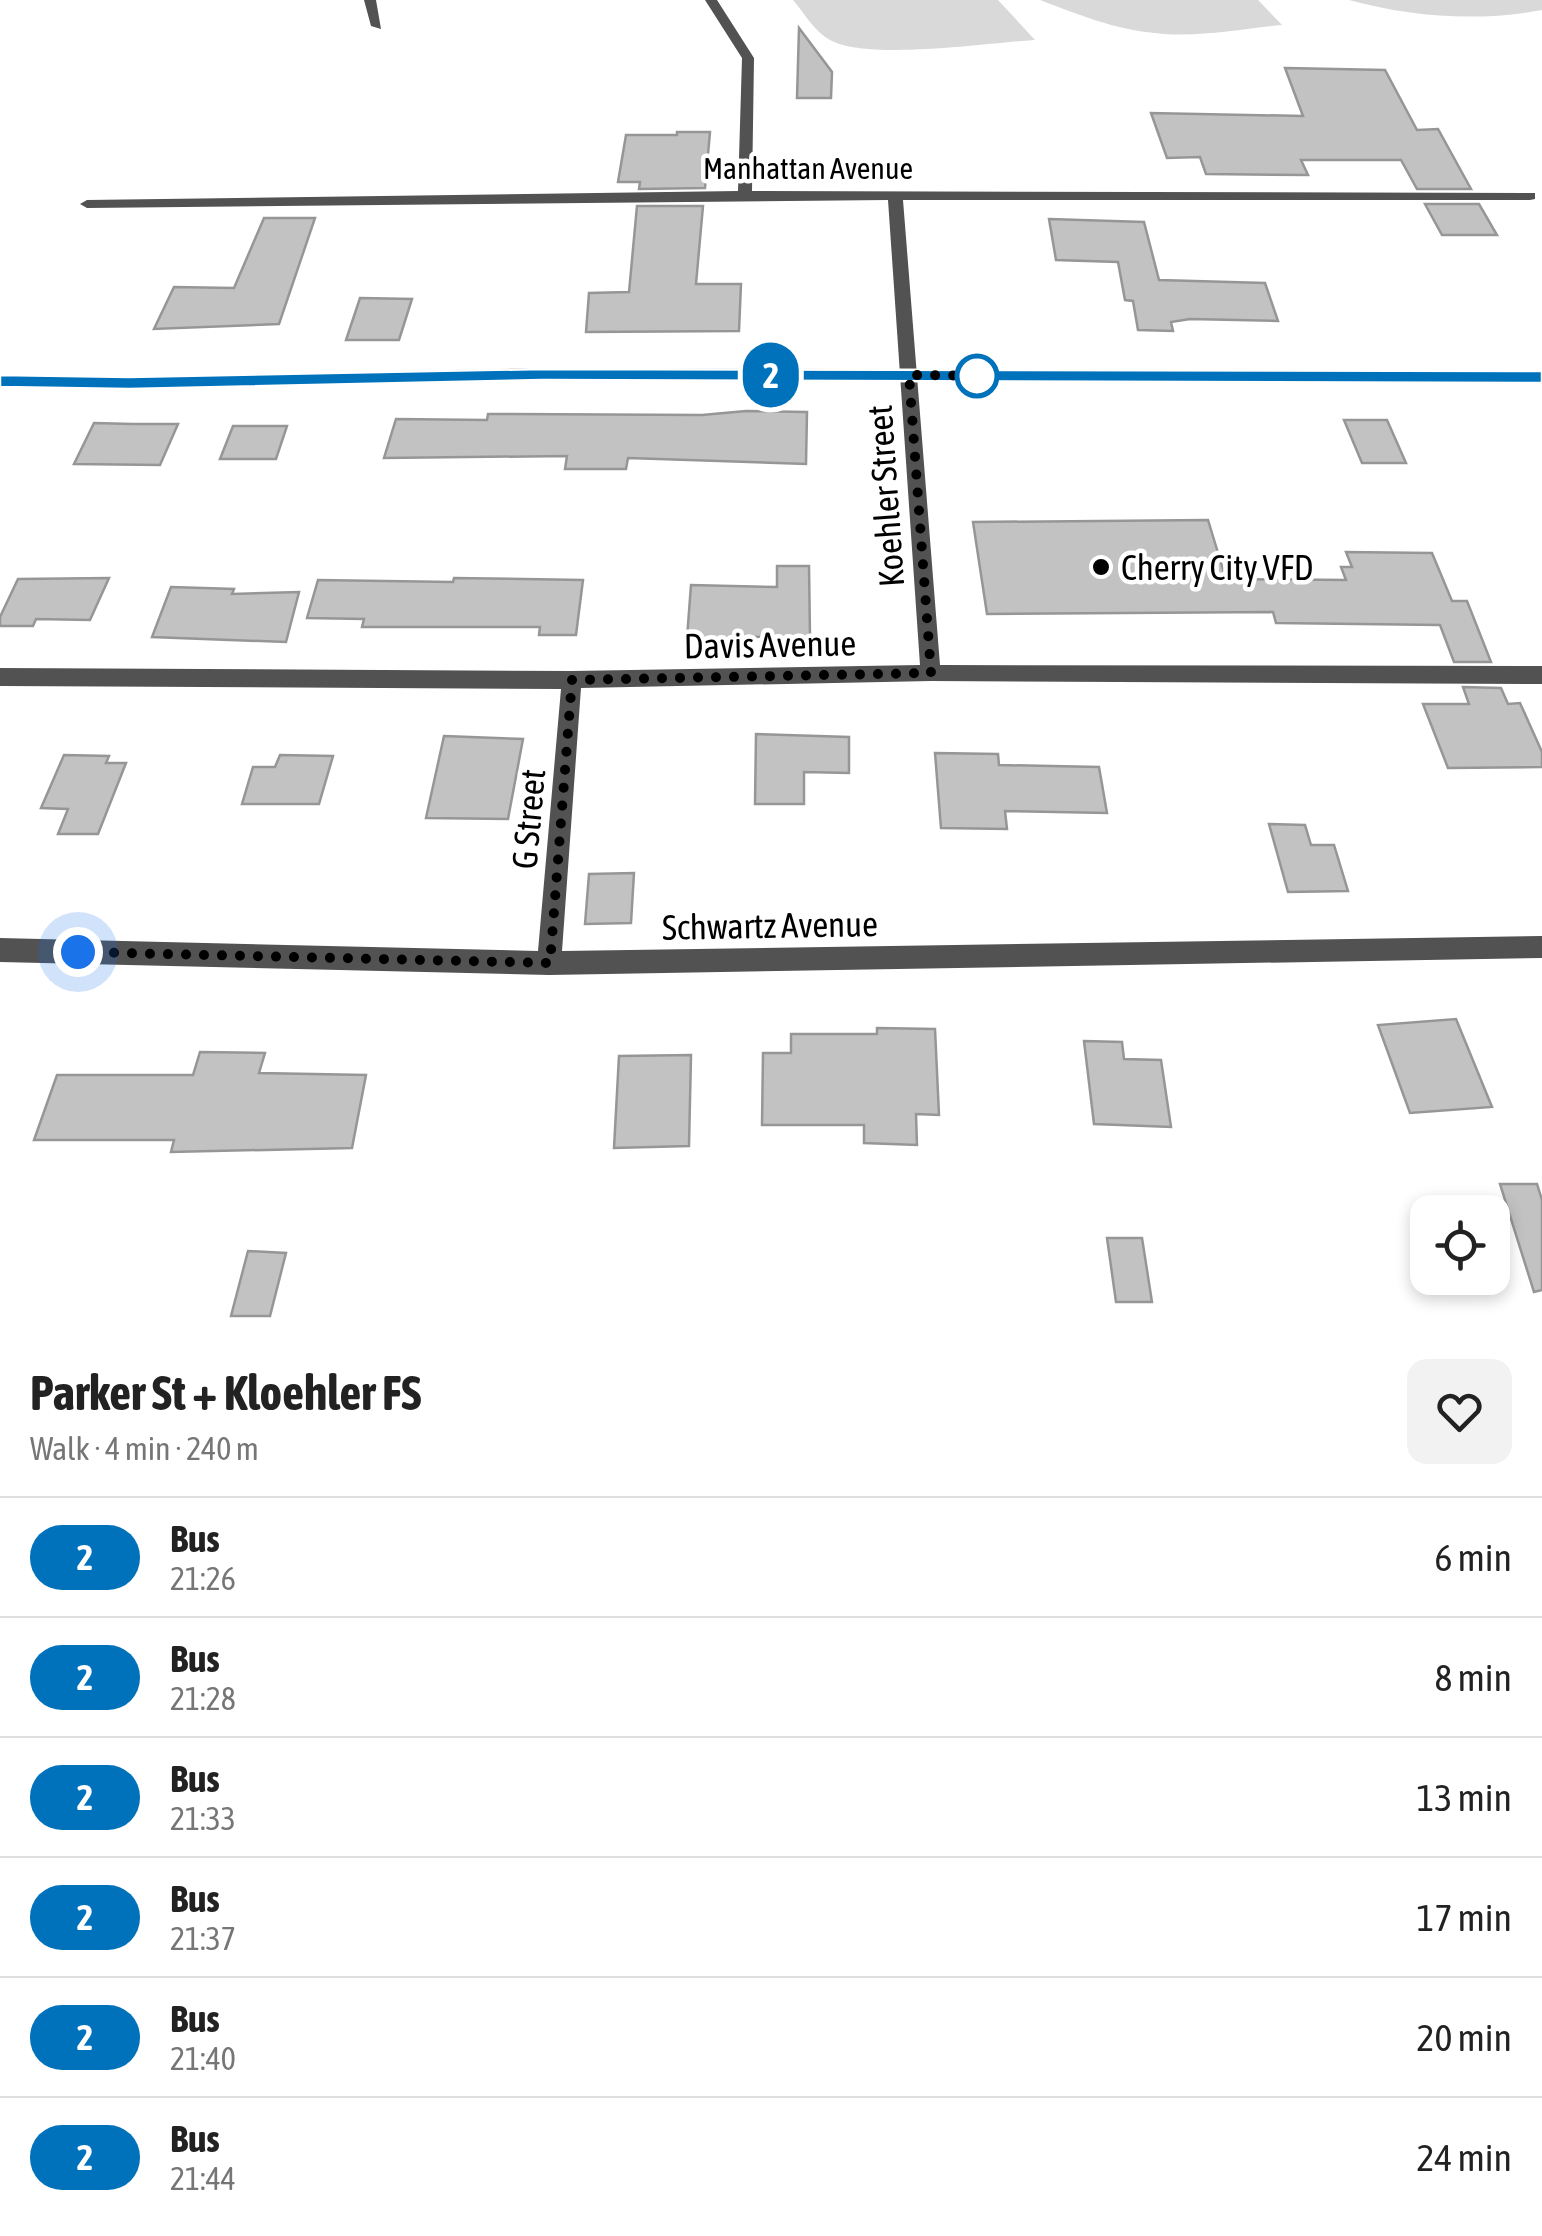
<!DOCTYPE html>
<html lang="en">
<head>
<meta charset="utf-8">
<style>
  :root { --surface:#fff; --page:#f2f2f2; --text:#222; --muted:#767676; --line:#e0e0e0 }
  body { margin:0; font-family:"Asap Condensed",sans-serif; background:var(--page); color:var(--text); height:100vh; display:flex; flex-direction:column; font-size:38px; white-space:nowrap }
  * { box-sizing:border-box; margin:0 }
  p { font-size:32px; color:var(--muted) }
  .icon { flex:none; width:55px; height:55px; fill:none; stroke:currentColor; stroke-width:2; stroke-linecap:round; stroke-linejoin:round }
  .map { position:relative; height:1326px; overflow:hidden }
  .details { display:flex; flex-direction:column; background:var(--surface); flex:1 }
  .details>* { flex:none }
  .badge { padding:0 20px; border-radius:32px; font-size:35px; line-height:65px }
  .tools { position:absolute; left:1410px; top:1195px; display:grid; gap:20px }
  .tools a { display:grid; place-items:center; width:100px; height:100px; border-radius:20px; background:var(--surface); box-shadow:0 5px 15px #0003; font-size:50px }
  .you { position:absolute; width:50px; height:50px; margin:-25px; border:8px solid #fff; border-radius:50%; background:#1a73e8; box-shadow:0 0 0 15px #1a73e833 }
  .map>.badge { position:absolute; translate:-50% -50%; box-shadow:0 0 0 5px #fff }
  .round { display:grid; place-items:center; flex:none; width:105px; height:105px; border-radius:20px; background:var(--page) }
  .head { display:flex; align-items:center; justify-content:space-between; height:170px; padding:0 30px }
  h1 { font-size:48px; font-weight:700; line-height:75px }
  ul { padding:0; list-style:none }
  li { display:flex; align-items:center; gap:30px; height:120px; padding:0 30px; border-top:2px solid var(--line) }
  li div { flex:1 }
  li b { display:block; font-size:38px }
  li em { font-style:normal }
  li .badge { min-width:110px; font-weight:700; text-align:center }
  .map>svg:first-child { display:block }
</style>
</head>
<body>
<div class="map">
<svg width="1542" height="1326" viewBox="0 0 1542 1326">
  <rect width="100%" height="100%" fill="#fff"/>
  <path fill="#d9d9d9" d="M793,0H998L1035,40C988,43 868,61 830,40C815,32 804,13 793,0Z
    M1040,0H1258L1282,25C1240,29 1197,38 1155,33C1116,30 1077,14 1040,0Z
    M1349,0H1542V10C1479,22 1411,17 1349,0Z"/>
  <path fill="#c2c2c2" stroke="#969696" stroke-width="2.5" d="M799,28L832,72L831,98H797Z
    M1285,68L1385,70L1417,130L1438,129L1471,189H1417L1401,160H1301L1308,175L1206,174L1200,157L1167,158L1151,113L1303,116Z
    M677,132H710L705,188L639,189L640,182H618L626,135H677Z
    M1425,204H1479L1497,235H1442Z
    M637,206H703L696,284H741L739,331L586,332L589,293L629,292Z
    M264,218H315L279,324L154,329L174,287L234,288Z
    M1049,219L1144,222L1159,280L1265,283L1278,321L1190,319L1171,322L1173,331L1138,330L1133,301L1125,300L1118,262L1056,260Z
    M360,298L412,299L399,340H346Z
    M746,411L807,412L806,464L628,458L626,469H565L567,456L384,458L396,419L487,420L488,414L702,415Z
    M1344,420H1387L1406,463H1362Z
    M94,423L133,424H178L160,465L74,464Z
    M233,426H287L276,459H220Z
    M1208,520L1226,579L1346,580L1341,567H1352L1346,552L1432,553L1452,601H1467L1491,662H1454L1440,625L1276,623L1273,612L987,614L973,522Z
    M777,566H809L810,636L687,638L691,585L777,587Z
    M109,578L90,620L36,619L33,626H0V617L18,579Z
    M454,578L583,580L576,635H539L540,627H362L364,619L307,618L318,580L453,582Z
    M171,587L234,589L232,594L299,592L286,642L152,637Z
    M1463,687L1501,688L1508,704L1520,703L1542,752V767L1448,768L1423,704H1469Z
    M756,734L849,737V773L804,772V804H755Z
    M444,736L523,739L508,819L426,818Z
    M935,753L998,754L999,765L1099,767L1107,813L1005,811L1007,829L941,828Z
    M64,755L109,756L106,763H126L98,834H58L68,809L41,808Z
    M280,755L333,756L319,804H242L253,767H275Z
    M1269,824L1305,825L1311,845H1334L1348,891L1288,892Z
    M634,873L631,923L585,924L589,874Z
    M1456,1019L1492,1107L1410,1113L1378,1025Z
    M877,1028L935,1029L939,1115L916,1114L917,1145L864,1143V1125H762L763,1053H791V1034H877Z
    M1084,1041L1122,1042L1124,1059L1161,1060L1171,1127L1094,1124Z
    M200,1052L265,1053L259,1073L366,1075L352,1148L171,1152L174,1140H34L57,1075H193Z
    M691,1055L689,1146L614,1148L619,1056Z
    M1500,1184H1537L1542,1200V1290L1534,1292Z
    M1107,1238H1142L1152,1302H1116Z
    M248,1251L286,1253L270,1316H231Z"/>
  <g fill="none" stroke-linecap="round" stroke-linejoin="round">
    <path fill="#525252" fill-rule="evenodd" d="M364,0H376L381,29L371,26Z
      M705,0H717L754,58L752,191L1535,193V199L1530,200H903L940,665L1542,666V684L931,681L581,688L562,951L1542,936V958L549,975L0,962V938L538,951L561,689L0,686V668L572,671L920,665L888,200L87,208L80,204L87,200L738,191L742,58Z"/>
    <path fill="#525252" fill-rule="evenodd" d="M542,368L1542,371V383L542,380L129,389L0,387V375L129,377Z"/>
  </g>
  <path fill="#0072bc" stroke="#fff" stroke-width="2.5" d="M542,369L1542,371V383L542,380L129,389L0,387V375L129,377Z"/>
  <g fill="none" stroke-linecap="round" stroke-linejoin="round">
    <path stroke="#000" stroke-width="10" stroke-dasharray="0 18" d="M78,952L550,963L572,680L931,673L909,375L988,376H977"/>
  </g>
  <circle fill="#fff" stroke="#0072bc" stroke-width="5" cx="977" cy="376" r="20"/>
  <circle fill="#000" stroke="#fff" stroke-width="4" cx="1101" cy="567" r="10"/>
  <g text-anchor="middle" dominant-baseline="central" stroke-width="9" stroke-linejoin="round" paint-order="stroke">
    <g font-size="30" fill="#000" stroke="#fff">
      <text x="808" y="168">Manhattan Avenue</text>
    </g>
    <g font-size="35" fill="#000" stroke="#fff">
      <text transform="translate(885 496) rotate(-94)">Koehler Street</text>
      <text transform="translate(770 644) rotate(-1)">Davis Avenue</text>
      <text transform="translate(528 819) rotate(-85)">G Street</text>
      <text transform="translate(770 925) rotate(-1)">Schwartz Avenue</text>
    </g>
    <g font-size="35" fill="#000" stroke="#fff" text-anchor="start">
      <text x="1121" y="567">Cherry City VFD</text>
    </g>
  </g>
</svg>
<div class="tools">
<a><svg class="icon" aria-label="locate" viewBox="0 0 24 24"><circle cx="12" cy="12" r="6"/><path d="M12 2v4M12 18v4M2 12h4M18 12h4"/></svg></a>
</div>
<div class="you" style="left:78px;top:952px"></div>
<b class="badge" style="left:771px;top:375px;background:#0072bc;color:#fff">2</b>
</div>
<section class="details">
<div class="head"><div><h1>Parker St + Kloehler FS</h1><p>Walk · 4 min · 240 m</p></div><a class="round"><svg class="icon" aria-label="heart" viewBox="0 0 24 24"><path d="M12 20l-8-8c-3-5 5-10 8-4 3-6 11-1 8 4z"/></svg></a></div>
<ul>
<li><span class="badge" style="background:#0072bc;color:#fff">2</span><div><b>Bus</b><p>21:26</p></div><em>6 min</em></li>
<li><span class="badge" style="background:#0072bc;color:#fff">2</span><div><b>Bus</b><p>21:28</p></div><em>8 min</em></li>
<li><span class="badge" style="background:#0072bc;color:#fff">2</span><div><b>Bus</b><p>21:33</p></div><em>13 min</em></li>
<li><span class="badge" style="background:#0072bc;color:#fff">2</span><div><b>Bus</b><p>21:37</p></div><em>17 min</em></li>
<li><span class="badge" style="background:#0072bc;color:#fff">2</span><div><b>Bus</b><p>21:40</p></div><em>20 min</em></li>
<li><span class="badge" style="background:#0072bc;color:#fff">2</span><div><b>Bus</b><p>21:44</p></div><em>24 min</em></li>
</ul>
</section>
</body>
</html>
